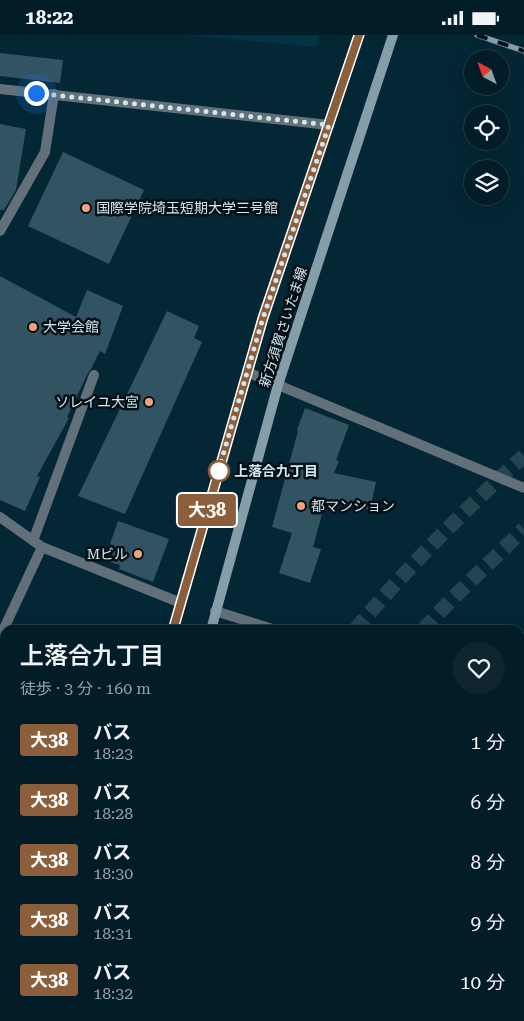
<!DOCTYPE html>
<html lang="ja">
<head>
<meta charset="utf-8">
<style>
  :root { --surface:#031d28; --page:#0d2630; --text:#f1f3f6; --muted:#97a2a8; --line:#243b45 }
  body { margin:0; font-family:"Roboto Serif","Noto Sans JP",serif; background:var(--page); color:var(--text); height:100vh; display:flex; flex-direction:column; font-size:19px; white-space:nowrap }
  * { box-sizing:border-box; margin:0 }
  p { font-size:16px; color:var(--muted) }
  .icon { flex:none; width:28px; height:28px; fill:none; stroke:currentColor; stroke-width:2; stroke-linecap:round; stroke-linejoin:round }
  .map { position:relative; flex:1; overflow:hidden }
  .panel { position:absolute; left:0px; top:590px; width:525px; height:396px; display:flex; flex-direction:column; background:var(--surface); border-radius:15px 15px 0 0; box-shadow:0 5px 20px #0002,0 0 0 1px var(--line) }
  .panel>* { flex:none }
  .badge { padding:0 10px; border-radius:4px; font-size:18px; line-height:32px }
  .needle { width:32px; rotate:319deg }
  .buttons { position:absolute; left:464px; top:15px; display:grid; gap:10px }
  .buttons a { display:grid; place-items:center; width:45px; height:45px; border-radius:50%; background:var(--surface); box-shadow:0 5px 20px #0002,0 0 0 1px var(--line); font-size:25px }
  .you { position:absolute; width:25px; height:25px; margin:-12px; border:4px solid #fff; border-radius:50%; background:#1a73e8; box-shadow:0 0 0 8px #1a73e833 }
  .map>.badge { position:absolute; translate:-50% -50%; box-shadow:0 0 0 2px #fff }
  .round { display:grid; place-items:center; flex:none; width:52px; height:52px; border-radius:26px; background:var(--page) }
  .head { display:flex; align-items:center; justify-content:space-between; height:85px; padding:0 20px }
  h1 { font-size:24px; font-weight:600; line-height:38px }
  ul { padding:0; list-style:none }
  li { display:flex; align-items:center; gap:15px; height:60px; padding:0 20px }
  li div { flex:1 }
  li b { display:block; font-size:19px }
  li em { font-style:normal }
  li .badge { min-width:55px; font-weight:700; text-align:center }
  .status { display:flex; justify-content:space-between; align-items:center; height:35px; padding:0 25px; background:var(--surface); direction:ltr }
  .status svg { height:14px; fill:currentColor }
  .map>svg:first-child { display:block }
</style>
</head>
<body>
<div class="status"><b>18:22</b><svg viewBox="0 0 49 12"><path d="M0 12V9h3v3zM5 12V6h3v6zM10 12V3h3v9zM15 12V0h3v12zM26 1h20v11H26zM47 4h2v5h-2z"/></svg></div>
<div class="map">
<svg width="524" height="986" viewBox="0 0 524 986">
  <rect width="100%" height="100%" fill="#042735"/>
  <path fill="#043344" d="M186,0H319L317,12Z"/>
  <path fill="#024157" d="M73,981H123L122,986H71Z"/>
  <path fill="#315362" d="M0,18L63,25L60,48L0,41Z
    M0,89L26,94L16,155L4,175H0Z
    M63,117L144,155L109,229L28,191Z
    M0,241L76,282L87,255L123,271L105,319L100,316L91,334L88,338L67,382L69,383L37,441L40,442L25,476L0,465Z
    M167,276L199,291L194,303L202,307L125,479L78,461Z
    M305,373L349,390L336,425L339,426L334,438L376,447L370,475L326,465L313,512L321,514L310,548L279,538L292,498L272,492L298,396L297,395Z
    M118,486L169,504L153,547L119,534L120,530L110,527L115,511L110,509Z"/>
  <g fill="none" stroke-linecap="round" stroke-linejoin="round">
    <path stroke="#234451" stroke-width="15" stroke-dasharray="15 8" stroke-linecap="butt" d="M355,595C407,533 464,475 524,421
      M423,595L452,564L524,494
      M83,986L86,981"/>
    <path stroke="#627179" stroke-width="10" d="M0,196L45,117L54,59
      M0,482L42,512L181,568
      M33,506L94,340
      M0,602L42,512"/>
    <path stroke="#627179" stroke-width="10" d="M0,54L329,90
      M247,337L524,453
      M215,576L276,595
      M520,674L524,675
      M0,708L5,711
      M520,850L524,843
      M257,986L260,981"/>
    <path stroke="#869eaa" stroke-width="10" d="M173,595L263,283L359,0
      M211,595L278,350L393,0"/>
    <path stroke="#a1c1d0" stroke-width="12" d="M29,986L32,981
      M139,986L140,981"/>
    <path stroke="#aed0e1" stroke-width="14" d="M0,837L5,838
      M408,981L418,986
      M498,981L509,986"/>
    <defs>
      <path id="rail" d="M477,0L524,16"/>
    </defs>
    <use href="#rail" stroke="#839ca7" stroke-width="5.5"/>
    <use href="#rail" stroke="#030f15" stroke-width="4" stroke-dasharray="11" stroke-linecap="butt"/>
  </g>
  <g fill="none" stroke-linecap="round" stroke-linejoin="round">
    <defs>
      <path id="line" d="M173,595L263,283L359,0"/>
    </defs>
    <use href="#line" stroke="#fff" stroke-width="11"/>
    <use href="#line" stroke="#8b5e3c" stroke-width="8"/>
    <path stroke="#d3e6ef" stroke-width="5" stroke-dasharray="0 9" d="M36,58L329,90L263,283L216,444L219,436"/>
  </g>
  <g fill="#f0a279" stroke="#030f15" stroke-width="2">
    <circle cx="86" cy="173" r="5"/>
    <circle cx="33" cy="292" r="5"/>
    <circle cx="149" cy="367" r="5"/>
    <circle cx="301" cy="471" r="5"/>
    <circle cx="138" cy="519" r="5"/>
  </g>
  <circle fill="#fff" stroke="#8b5e3c" stroke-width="2.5" cx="219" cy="436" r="10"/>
  <g text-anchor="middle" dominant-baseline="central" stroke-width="5" stroke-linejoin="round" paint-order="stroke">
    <g font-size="14" fill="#d3e6ef" stroke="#030f15" text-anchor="start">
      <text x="96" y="173">国際学院埼玉短期大学三号館</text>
      <text x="43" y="292">大学会館</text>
      <text x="139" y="367" text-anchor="end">ソレイユ大宮</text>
      <text x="311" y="471">都マンション</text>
      <text x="128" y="519" text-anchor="end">Mビル</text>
    </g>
    <g font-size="14" fill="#d3e6ef" stroke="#030f15">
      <text transform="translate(283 292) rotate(-72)">新方須賀さいたま線</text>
    </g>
    <g font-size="14" font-weight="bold" fill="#d3e6ef" stroke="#030f15" text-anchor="start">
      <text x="234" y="436">上落合九丁目</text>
    </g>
  </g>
</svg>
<div class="buttons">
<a><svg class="needle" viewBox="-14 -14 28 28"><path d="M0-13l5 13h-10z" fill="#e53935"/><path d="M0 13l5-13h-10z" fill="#97a2a8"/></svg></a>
<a><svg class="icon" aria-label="locate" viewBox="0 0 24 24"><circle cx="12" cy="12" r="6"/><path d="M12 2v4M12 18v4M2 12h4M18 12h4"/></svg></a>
<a><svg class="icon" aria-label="layers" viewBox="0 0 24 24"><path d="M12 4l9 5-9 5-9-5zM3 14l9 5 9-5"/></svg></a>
</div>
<div class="you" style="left:36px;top:58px"></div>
<b class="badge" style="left:207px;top:475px;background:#8b5e3c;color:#fff">大38</b>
<section class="panel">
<div class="head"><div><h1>上落合九丁目</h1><p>徒歩 · 3 分 · 160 m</p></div><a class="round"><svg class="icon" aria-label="heart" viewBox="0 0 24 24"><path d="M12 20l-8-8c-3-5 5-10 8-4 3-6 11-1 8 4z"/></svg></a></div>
<ul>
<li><span class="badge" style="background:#8b5e3c;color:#fff">大38</span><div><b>バス</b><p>18:23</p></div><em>1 分</em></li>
<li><span class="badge" style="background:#8b5e3c;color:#fff">大38</span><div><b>バス</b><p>18:28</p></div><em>6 分</em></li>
<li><span class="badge" style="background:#8b5e3c;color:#fff">大38</span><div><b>バス</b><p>18:30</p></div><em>8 分</em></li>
<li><span class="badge" style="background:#8b5e3c;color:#fff">大38</span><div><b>バス</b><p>18:31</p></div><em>9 分</em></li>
<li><span class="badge" style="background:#8b5e3c;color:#fff">大38</span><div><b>バス</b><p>18:32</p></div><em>10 分</em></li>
</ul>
</section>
</div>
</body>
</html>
